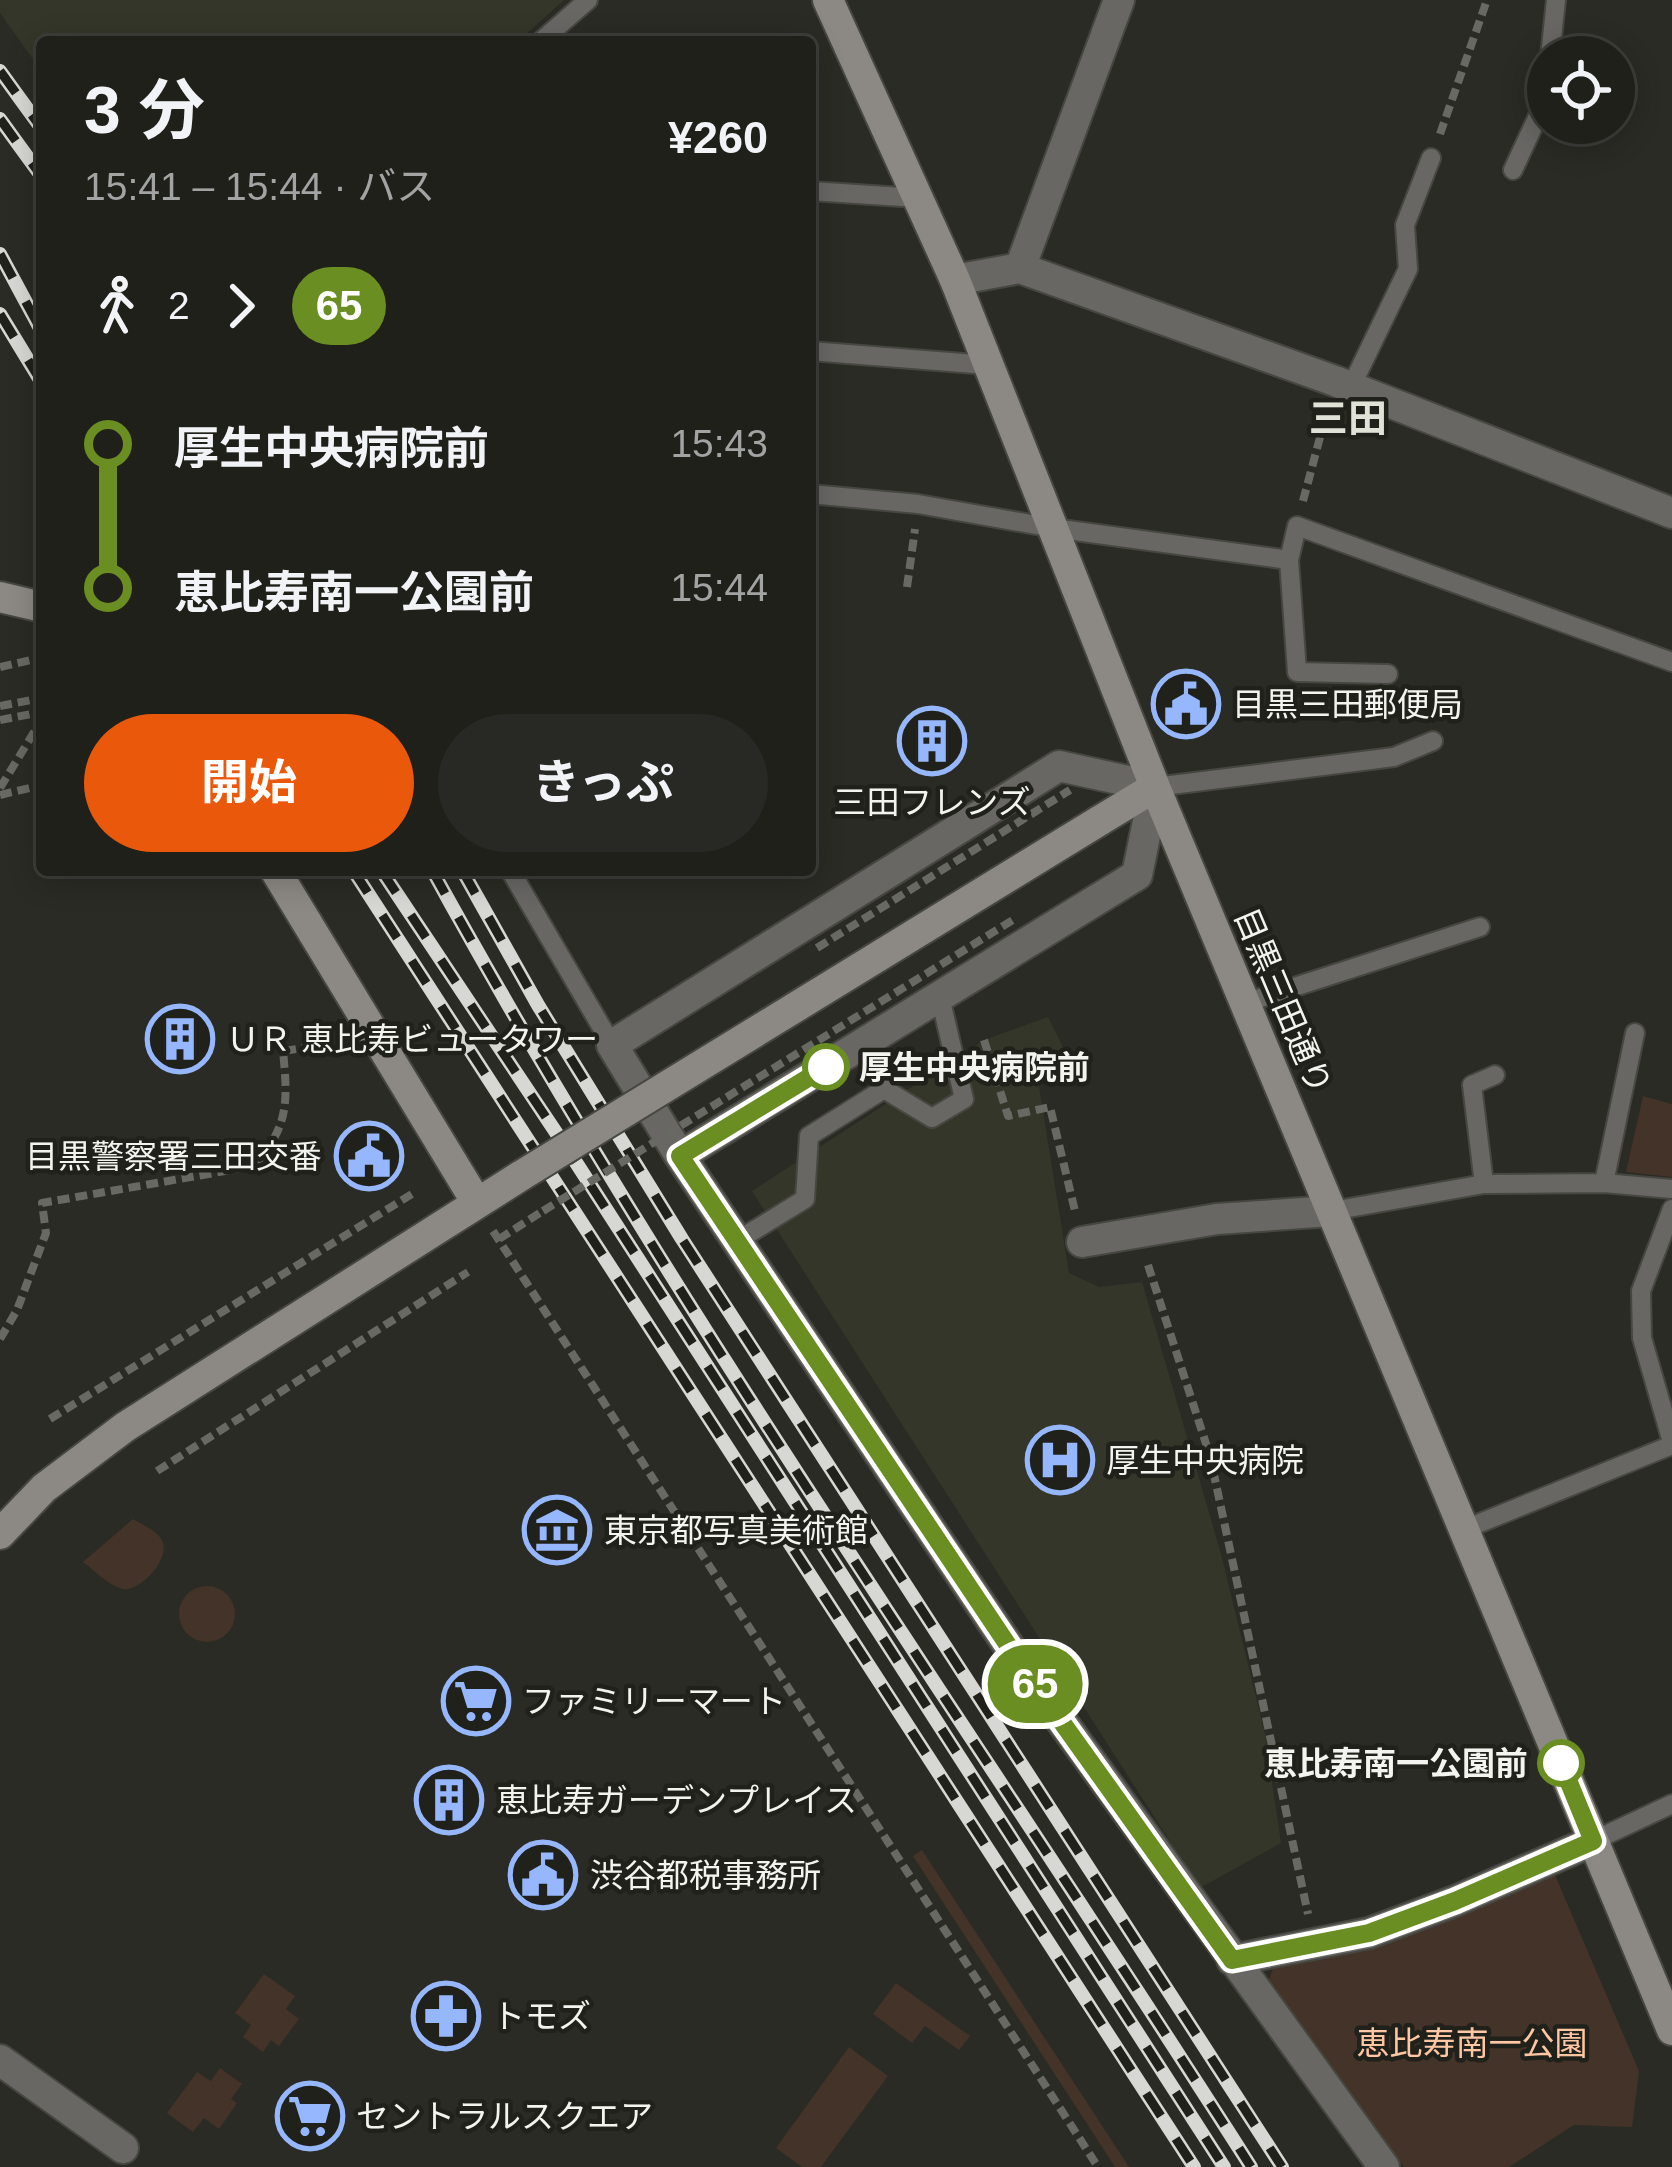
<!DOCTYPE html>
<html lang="ja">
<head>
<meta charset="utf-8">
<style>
  :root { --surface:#20201b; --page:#282824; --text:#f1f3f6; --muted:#a2a3a3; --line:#3d3e3a; --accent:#ea580c }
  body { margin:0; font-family:Helvetica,"Noto Sans JP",sans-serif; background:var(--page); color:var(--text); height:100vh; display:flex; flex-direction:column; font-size:45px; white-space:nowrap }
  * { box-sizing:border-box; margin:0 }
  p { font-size:39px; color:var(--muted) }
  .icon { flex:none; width:66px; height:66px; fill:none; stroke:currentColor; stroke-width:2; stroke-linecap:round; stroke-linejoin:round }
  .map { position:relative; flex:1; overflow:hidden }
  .drawer { position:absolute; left:36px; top:36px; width:780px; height:840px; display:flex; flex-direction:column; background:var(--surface); border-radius:12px; box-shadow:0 6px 30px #0003,0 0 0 3px var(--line) }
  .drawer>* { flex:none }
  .badge { padding:0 24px; border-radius:39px; font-size:42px; line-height:78px }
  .controls { position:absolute; left:1527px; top:36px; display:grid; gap:24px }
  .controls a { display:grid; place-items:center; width:108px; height:108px; border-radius:50%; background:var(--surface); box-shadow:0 6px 30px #0003,0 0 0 3px var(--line); font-size:60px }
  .map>.badge { position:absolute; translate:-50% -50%; box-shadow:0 0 0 6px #fff }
  .legs { display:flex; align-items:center; gap:18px; height:132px; padding:0 48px; font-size:39px }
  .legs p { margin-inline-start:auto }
  .overview { display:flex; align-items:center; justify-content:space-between; height:204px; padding:0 48px }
  h1 { font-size:66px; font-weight:700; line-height:90px }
  .cta { display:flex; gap:24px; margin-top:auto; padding:24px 48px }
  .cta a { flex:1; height:138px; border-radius:72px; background:var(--accent); color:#fff; font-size:48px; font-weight:700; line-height:138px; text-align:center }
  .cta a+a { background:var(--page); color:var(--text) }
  ul { padding:0 48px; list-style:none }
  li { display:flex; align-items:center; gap:42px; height:144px; font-size:45px }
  li i { display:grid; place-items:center; width:18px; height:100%; margin:0 15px; background:currentColor }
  li i::after { content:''; width:30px; height:30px; margin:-15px; border:9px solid; border-radius:50%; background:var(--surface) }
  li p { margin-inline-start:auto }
  li:first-child i { background:linear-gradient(#0000 50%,currentColor 0) }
  li:last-child i { background:linear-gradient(currentColor 50%,#0000 0) }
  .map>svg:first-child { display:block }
</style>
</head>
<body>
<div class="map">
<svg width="1672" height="2167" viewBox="0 0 1672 2167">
  <rect width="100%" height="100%" fill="#2a2b24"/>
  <path fill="#343629" d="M0,0H564L517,42H42V72L0,13Z
    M1048,1017L1075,1071L1038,1080L1069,1273L1099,1287L1142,1282L1221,1554L1265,1734L1281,1843L1200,1888L752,1191L984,1040Z"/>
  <path fill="#443328" d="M1643,1096L1672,1104V1177L1626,1172Z
    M133,1519C143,1525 160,1532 163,1543C169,1560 140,1592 123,1589C109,1586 95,1571 83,1562Z
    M179 1614a28 28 0 1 1 56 0a28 28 0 1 1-56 0Z
    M922,1850L1129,2167H1115L913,1856Z
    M1555,1875L1639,2071L1632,2127L1574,2125L1509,2167H1404L1267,1985L1274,1966C1373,1955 1465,1913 1555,1875Z
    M264,1974L295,1996L286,2009L299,2019L279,2046L271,2040L263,2052L243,2037L251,2025L235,2013Z
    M896,1983L970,2036L959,2050L925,2026L912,2043L873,2014Z
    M849,2047L888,2076L821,2167H802L776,2148Z
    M220,2068L242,2084L231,2099L237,2103L219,2129L204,2118L193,2132L167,2113L197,2072L211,2081Z"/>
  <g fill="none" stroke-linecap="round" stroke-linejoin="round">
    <defs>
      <path id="lane" d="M540,42L588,0
        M1550,57L1556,0
        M1513,170L1545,101L1548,72
        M810,191L918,198
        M810,351L988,365
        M1351,387L1408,269L1405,225L1431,158
        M810,494L918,504L1053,528L1289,560L1297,526L1672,662
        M1289,560L1297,672L1388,674
        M1155,787L1394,757L1433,741
        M510,870L612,1045
        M1245,1003L1480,927
        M1604,1183L1635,1033
        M1484,1184L1472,1085L1495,1075
        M1672,1209L1641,1291L1642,1338L1672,1442
        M1332,1211L1484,1184L1604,1183L1672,1189
        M740,1239L805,1199L809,1136L884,1089L932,1118L964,1099L940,997
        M1465,1529L1672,1445
        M1593,1841L1672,1804"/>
      <path id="street" d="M1020,268L1119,0
        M955,280L1020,268L1335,381L1672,513
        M680,1156L1137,875L1155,787L1059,766L612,1045L680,1156L1026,1672L1384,2167
        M1082,1242L1217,1219L1332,1211
        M1232,1960L1369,1933L1455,1901L1593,1841
        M0,2060L123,2148"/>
      <path id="secondary" d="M828,0L955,280L1155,787L1672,2030
        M0,597L42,607
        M1099,821L1155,787
        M275,870L477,1203
        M0,1534L44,1488L125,1427L522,1175"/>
    </defs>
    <use href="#lane" stroke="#464740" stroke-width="22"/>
    <use href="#street" stroke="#464740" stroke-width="34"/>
    <use href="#secondary" stroke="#464740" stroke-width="34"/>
    <path stroke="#686963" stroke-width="8" stroke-dasharray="12 6" stroke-linecap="butt" d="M1440,134L1487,0
      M1303,501L1327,411
      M907,587L915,529
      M0,667L40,658L42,654
      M0,706L42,698
      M0,720L42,712
      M0,788L42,719
      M0,795L42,785
      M984,1040L1008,1116L1050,1107L1075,1211
      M493,1231L1098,2167
      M499,1239L543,1211
      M1148,1265L1210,1456L1308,1914
      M0,1339L17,1310L46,1233L42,1203L254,1166C289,1126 288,1102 283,1051L339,1043
      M50,1419L415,1192
      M157,1471L468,1272"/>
    <use href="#lane" stroke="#696764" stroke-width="18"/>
    <use href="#street" stroke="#696764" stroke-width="30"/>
    <use href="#secondary" stroke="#8c8984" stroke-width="30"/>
    <defs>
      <path id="rail" d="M0,71L42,129
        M0,119L42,177
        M0,254L42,332
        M0,314L42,383
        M353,870L1194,2167
        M381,870L577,1164L1224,2167
        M432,870C678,1318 977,1736 1251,2167
        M462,870L538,1005L682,1239L1282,2167"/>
    </defs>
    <use href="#rail" stroke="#d7d8d3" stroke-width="14"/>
    <use href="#rail" stroke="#20211b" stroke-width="9" stroke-dasharray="27" stroke-linecap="butt"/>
    <defs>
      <path id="secondary-bridge" d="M522,1175L1099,821"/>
    </defs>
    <use href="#secondary-bridge" stroke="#464740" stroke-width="34" stroke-linecap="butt"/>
    <path stroke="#686963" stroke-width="8" stroke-dasharray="12 6" stroke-linecap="butt" d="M817,948L1070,790
      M543,1211L1016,918"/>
    <use href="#secondary-bridge" stroke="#8c8984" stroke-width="30"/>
  </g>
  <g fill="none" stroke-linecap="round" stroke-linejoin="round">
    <defs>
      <path id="line-1" d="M826,1067L680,1156L1026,1672L1232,1960L1369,1933L1455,1901L1593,1841L1561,1763"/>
    </defs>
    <use href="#line-1" stroke="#fff" stroke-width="27"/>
    <use href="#line-1" stroke="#6b8e23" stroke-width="18"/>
  </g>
  <defs>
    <symbol id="civic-ring" viewBox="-11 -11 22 22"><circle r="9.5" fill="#20211b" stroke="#96b6fd" stroke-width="1.5"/><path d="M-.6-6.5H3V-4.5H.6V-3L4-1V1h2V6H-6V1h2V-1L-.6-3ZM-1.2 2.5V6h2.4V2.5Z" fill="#96b6fd"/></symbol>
    <symbol id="building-ring" viewBox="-11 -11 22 22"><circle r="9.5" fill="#20211b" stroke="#96b6fd" stroke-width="1.5"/><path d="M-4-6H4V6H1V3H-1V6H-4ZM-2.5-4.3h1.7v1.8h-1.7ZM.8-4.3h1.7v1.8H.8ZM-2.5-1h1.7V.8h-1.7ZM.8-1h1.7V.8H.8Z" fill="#96b6fd"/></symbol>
    <symbol id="hospital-ring" viewBox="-11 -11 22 22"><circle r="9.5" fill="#20211b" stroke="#96b6fd" stroke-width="1.5"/><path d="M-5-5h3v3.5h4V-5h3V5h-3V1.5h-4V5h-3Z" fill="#96b6fd"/></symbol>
    <symbol id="museum-ring" viewBox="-11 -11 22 22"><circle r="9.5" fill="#20211b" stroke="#96b6fd" stroke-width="1.5"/><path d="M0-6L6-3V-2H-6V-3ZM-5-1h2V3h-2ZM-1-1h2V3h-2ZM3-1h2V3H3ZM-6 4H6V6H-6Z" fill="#96b6fd"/></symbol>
    <symbol id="supermarket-ring" viewBox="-11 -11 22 22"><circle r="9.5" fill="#20211b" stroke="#96b6fd" stroke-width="1.5"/><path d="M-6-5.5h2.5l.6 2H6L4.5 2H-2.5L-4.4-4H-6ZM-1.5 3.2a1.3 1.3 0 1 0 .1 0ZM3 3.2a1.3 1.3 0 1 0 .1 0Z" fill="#96b6fd"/></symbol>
    <symbol id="pharmacy-ring" viewBox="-11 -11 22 22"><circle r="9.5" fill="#20211b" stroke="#96b6fd" stroke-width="1.5"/><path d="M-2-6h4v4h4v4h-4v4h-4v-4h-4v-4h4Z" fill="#96b6fd"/></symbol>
  </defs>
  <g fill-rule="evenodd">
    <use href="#civic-ring" x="1148" y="666" width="76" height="76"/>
    <use href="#building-ring" x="894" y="703" width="76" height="76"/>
    <use href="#building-ring" x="142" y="1001" width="76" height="76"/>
    <use href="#civic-ring" x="331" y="1118" width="76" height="76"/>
    <use href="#hospital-ring" x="1022" y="1422" width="76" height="76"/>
    <use href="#museum-ring" x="519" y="1492" width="76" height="76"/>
    <use href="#supermarket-ring" x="438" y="1663" width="76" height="76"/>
    <use href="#building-ring" x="411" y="1762" width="76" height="76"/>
    <use href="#civic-ring" x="505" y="1837" width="76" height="76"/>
    <use href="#pharmacy-ring" x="408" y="1978" width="76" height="76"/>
    <use href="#supermarket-ring" x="272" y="2078" width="76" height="76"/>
  </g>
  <g fill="#fff" stroke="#6b8e23" stroke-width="6">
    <circle cx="826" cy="1067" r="21"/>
    <circle cx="1561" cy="1763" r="21"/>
  </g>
  <g text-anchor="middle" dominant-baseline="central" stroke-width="9" stroke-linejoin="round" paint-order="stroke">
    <g font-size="33" fill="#f3f4ef" stroke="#20211b" text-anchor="start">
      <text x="1232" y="704">目黒三田郵便局</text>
      <text x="932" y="802" text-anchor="middle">三田フレンズ</text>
      <text x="226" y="1039">ＵＲ 恵比寿ビュータワー</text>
      <text x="322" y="1156" text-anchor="end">目黒警察署三田交番</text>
      <text x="1106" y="1460">厚生中央病院</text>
      <text x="604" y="1530">東京都写真美術館</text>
      <text x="522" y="1701">ファミリーマート</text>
      <text x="496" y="1800">恵比寿ガーデンプレイス</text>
      <text x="590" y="1875">渋谷都税事務所</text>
      <text x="492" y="2016">トモズ</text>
      <text x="356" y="2116">セントラルスクエア</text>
    </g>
    <g font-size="33" fill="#f3f4ef" stroke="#20211b">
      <text transform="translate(1283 1001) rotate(67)">目黒三田通り</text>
    </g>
    <g font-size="33" font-weight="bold" fill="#f3f4ef" stroke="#20211b" text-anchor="start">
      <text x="859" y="1067">厚生中央病院前</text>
      <text x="1528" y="1763" text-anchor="end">恵比寿南一公園前</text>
    </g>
    <g font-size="33" fill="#fec6a2" stroke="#20211b">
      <text x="1472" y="2043">恵比寿南一公園</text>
    </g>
    <g font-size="39" font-weight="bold" fill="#e0e2d8" stroke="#20211b">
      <text x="1348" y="418">三田</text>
    </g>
  </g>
</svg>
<div class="controls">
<a><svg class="icon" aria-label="locate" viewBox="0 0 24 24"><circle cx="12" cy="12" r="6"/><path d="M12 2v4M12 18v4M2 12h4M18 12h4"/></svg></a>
</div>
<b class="badge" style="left:1035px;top:1684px;background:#6b8e23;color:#fff">65</b>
<section class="drawer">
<div class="overview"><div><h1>3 分</h1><p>15:41 – 15:44 · バス</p></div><b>¥260</b></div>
<div class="legs"><svg class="icon" aria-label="walk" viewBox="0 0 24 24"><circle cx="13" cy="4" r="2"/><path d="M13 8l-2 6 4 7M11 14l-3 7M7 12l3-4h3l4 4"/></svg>2<svg class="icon" aria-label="forward" viewBox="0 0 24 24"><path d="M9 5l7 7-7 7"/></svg><b class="badge" style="background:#6b8e23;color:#fff">65</b></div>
<ul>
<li><i style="color:#6b8e23"></i><b>厚生中央病院前</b><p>15:43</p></li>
<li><i style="color:#6b8e23"></i><b>恵比寿南一公園前</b><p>15:44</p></li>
</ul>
<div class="cta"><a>開始</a><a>きっぷ</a></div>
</section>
</div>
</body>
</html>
